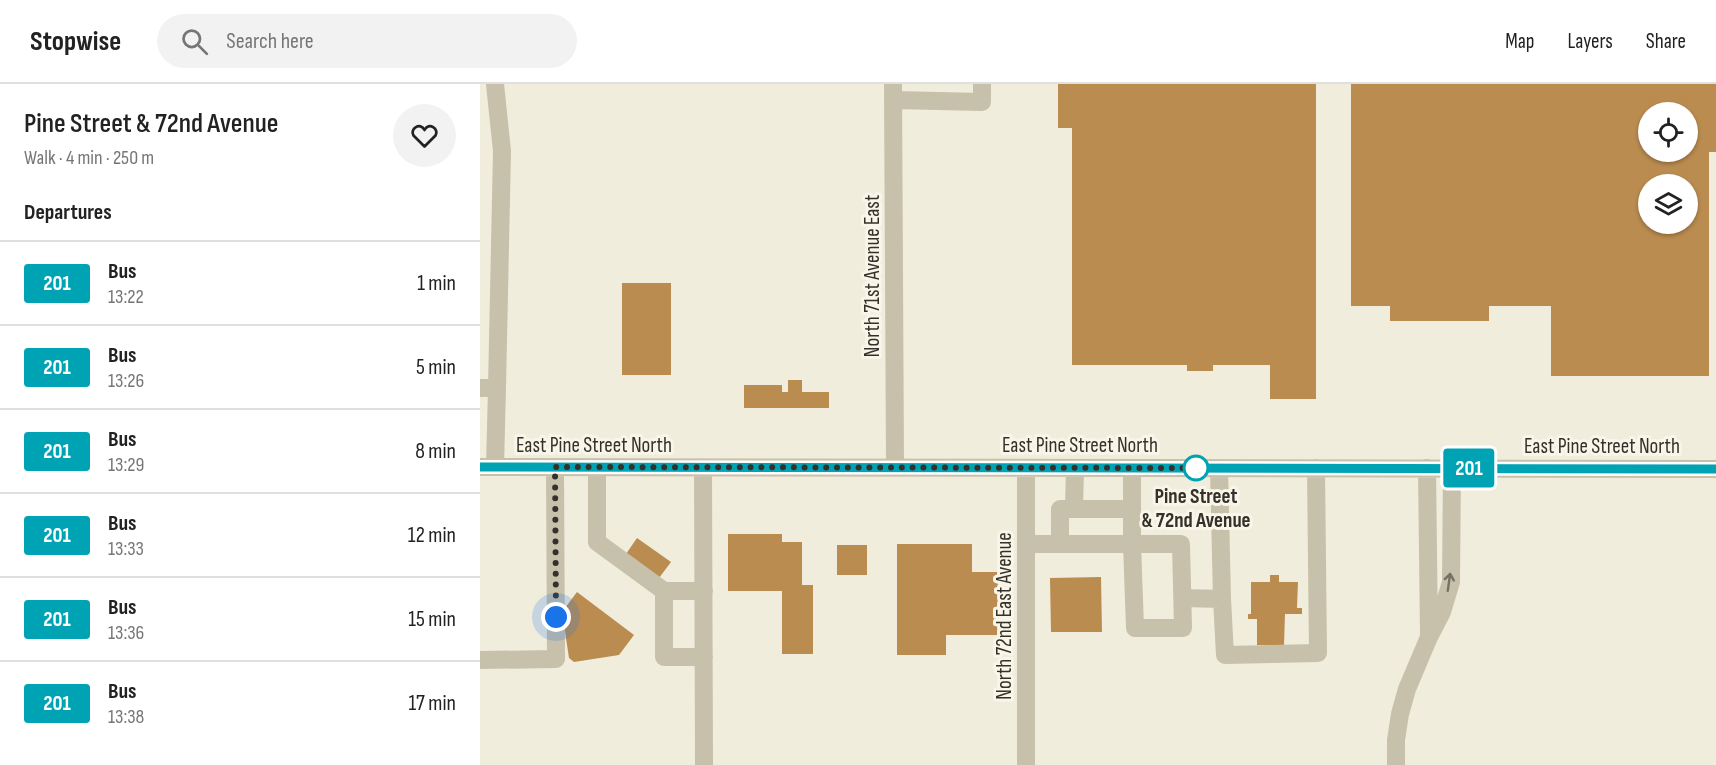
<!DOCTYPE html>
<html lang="en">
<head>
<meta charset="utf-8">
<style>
  :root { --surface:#fff; --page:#f2f2f2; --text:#222; --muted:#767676; --line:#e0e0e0 }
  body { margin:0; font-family:"Sofia Sans Condensed",sans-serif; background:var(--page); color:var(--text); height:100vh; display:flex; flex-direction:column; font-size:22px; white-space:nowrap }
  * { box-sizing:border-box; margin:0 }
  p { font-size:20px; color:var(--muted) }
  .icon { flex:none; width:33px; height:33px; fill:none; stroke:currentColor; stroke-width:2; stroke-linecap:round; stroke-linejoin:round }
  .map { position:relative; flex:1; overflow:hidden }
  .details { display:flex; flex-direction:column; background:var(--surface); width:480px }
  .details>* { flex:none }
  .badge { padding:0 12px; border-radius:4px; font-size:21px; line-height:39px }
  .buttons { position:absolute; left:1158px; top:18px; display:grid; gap:12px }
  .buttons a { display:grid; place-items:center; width:60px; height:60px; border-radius:50%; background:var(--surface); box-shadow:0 2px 4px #0004; font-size:30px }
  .you { position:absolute; width:30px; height:30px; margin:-15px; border:4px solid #fff; border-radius:50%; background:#1a73e8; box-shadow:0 0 0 9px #1a73e833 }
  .map>.badge { position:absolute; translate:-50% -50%; box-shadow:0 0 0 3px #fff }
  h2 { padding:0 24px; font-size:22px; line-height:54px }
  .round { display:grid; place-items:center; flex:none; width:63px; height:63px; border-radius:32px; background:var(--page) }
  .head { display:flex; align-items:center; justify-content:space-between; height:102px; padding:0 24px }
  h1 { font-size:28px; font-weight:600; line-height:45px }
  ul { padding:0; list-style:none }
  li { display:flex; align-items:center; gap:18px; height:84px; padding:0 24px; border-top:2px solid var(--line) }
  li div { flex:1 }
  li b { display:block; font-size:22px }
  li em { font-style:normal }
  li .badge { min-width:66px; font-weight:700; text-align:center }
  header { display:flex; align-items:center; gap:36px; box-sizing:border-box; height:84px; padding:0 30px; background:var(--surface); border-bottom:2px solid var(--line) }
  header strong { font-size:28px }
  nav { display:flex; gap:33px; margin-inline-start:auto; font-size:21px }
  .search { width:420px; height:54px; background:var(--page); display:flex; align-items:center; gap:15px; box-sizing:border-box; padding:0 21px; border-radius:33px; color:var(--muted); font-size:22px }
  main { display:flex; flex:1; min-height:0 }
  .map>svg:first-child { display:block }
</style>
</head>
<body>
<header>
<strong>Stopwise</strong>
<div class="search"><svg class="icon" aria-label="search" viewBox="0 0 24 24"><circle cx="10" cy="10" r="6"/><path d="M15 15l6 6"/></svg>Search here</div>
<nav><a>Map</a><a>Layers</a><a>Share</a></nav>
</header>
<main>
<section class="details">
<div class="head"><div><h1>Pine Street &amp; 72nd Avenue</h1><p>Walk · 4 min · 250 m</p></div><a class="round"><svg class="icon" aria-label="heart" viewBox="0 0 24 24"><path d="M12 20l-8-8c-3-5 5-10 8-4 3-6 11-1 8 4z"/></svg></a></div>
<h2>Departures</h2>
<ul>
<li><span class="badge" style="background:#00a3b4;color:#fff">201</span><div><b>Bus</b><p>13:22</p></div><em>1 min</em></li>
<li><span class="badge" style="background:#00a3b4;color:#fff">201</span><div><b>Bus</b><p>13:26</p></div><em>5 min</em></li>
<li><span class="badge" style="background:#00a3b4;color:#fff">201</span><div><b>Bus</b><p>13:29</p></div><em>8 min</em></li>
<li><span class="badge" style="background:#00a3b4;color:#fff">201</span><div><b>Bus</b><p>13:33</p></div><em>12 min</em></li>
<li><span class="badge" style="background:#00a3b4;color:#fff">201</span><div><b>Bus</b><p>13:36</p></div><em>15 min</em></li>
<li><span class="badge" style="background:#00a3b4;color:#fff">201</span><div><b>Bus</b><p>13:38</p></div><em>17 min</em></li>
</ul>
</section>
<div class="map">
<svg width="1236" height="681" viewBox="0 0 1236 681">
  <rect width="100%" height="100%" fill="#f0eddd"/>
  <path fill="#bb8c50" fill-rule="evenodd" d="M578,0H836V315H790V281H733V287H707V281H592V44H578Z
    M871,0H1236V68H1229V292H1071V222H1009V237H910V222H871ZM1168,28H1208V68H1168ZM1168,100H1208V140H1168Z
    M142,199H191V291H142Z
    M308,296H322V308H349V324H264V301H302V308H308Z
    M248,450H302V458H322V501H333V570H302V507H248Z
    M157,454L191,478L179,494L146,470Z
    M417,460H492V488H518L517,551H466V571H417Z
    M357,461H387V491H357Z
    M790,491H799V498H818L817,524H822V530H805L804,561H777V535H768V530H771V498H790Z
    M621,493L622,548H571L570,494Z
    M97,508L154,551L139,571L94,578L89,574L82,528Z"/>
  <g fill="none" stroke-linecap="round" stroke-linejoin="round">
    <path stroke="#c7c0aa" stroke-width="18" d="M15,0L22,67L17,304
      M413,0L415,383
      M413,16L502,18V0
      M0,304H17L15,383
      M0,383L1236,385
      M117,383V458L184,507H224
      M223,384L224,681
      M546,384V681
      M595,384L594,425H652
      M947,384L949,551
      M546,460H652V384
      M580,460V425H594
      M652,460H701L703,544H655Z
      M184,507V573H224
      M703,514L742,515L739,384
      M742,515L745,571L838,569L836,384
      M0,576L76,575L75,383
      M916,681V656L920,630L927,605L949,553L962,528L971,498L972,384"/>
  </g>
  <defs><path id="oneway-shaft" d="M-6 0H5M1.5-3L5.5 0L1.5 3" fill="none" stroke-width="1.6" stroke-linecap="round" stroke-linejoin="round" transform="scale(1.5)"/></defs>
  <use stroke="#777163" href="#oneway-shaft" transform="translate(969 498) rotate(-82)"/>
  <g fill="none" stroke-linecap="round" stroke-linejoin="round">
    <defs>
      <path id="line" d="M0,383L1236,385"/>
    </defs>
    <use href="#line" stroke="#fff" stroke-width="14"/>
    <use href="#line" stroke="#00a3b4" stroke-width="9"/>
    <path stroke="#353029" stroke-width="6" stroke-dasharray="0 10.8" d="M76,533L75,383L716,384"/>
  </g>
  <circle fill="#fff" stroke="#00a3b4" stroke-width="3" cx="716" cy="384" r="12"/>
  <g text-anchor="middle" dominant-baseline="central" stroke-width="6" stroke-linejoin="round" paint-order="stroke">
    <g font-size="21" fill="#353029" stroke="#f8f6e9">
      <text transform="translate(392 192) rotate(-90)">North 71st Avenue East</text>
      <text x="114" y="361">East Pine Street North</text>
      <text x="600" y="361">East Pine Street North</text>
      <text x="1122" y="362">East Pine Street North</text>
      <text transform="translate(524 532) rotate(-90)">North 72nd East Avenue</text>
    </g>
    <g font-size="21" font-weight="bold" fill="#353029" stroke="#f8f6e9">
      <text x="716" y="412">Pine Street<tspan x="716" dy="24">&amp; 72nd Avenue</tspan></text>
    </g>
  </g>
</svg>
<div class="buttons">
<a><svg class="icon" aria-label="locate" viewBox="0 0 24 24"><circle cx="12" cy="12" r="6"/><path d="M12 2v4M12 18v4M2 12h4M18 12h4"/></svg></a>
<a><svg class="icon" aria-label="layers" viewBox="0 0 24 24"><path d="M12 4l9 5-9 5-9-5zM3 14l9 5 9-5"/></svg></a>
</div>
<div class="you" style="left:76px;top:533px"></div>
<b class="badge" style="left:989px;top:384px;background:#00a3b4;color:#fff">201</b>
</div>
</main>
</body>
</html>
